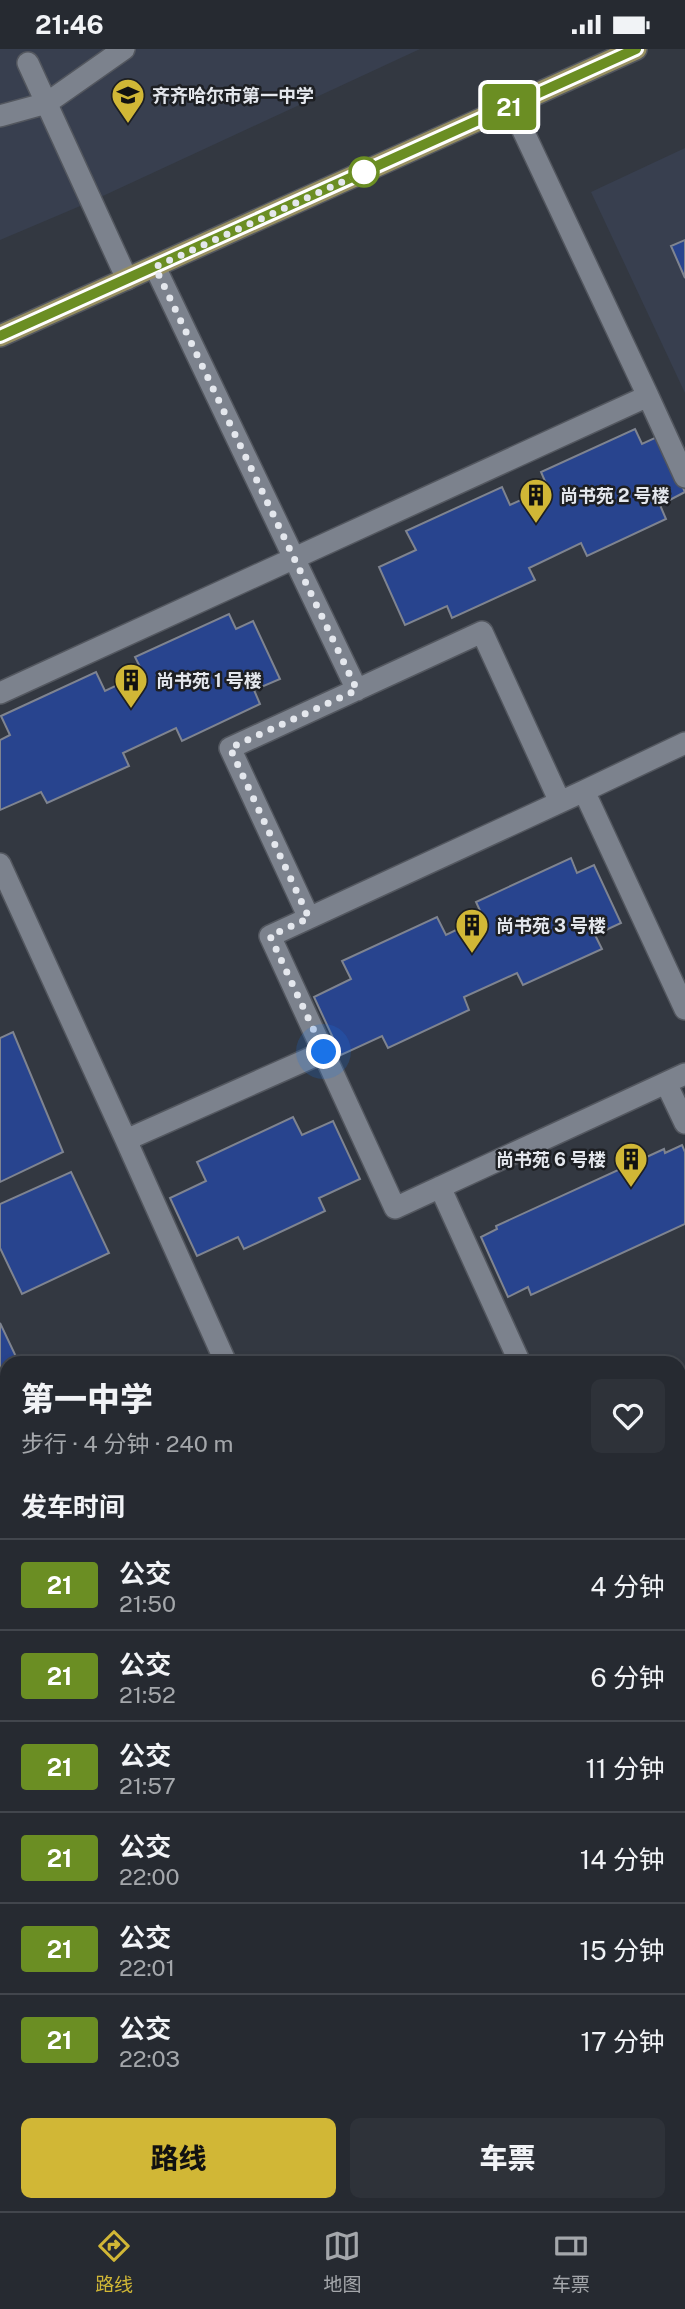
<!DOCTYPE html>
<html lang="zh">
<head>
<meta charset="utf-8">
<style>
  :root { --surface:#262a31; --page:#2e3239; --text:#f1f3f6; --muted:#a4a7ab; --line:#42464d; --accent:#d1b736 }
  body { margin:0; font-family:"Public Sans","Noto Sans SC",sans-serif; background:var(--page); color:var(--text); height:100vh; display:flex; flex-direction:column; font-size:26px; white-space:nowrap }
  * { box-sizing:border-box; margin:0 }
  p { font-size:23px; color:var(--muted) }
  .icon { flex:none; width:38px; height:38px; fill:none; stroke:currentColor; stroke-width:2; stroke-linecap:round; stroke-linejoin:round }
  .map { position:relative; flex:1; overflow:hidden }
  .side { position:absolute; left:0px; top:1307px; width:686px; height:856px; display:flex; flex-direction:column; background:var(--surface); border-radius:21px 21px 0 0; box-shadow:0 4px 10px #0003,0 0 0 2px var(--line) }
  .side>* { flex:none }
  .badge { padding:0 14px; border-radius:5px; font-size:24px; line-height:46px }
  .you { position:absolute; width:35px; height:35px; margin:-18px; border:5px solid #fff; border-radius:50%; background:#1a73e8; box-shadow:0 0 0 10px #1a73e833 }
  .map>.badge { position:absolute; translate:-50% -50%; box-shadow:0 0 0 4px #fff }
  h2 { padding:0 21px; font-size:26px; line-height:63px }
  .round { display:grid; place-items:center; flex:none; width:74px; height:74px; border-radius:10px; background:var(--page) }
  .overview { display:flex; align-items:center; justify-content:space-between; height:119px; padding:0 21px }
  h1 { font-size:33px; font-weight:800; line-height:52px }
  .primary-button { display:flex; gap:14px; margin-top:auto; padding:14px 21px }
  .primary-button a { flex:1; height:80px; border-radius:10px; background:var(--accent); color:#111; font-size:28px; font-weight:800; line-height:80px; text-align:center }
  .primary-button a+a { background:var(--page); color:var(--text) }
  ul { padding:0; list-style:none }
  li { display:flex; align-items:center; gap:21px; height:91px; padding:0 21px; border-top:2px solid var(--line) }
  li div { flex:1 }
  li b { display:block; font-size:26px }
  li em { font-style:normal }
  li .badge { min-width:77px; font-weight:700; text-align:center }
  .status { display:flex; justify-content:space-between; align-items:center; height:49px; padding:0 35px; background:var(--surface); direction:ltr }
  .status svg { height:19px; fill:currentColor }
  .tab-bar { display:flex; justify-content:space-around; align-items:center; height:98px; border-top:2px solid var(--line); background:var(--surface); font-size:19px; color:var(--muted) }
  .tab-bar a { display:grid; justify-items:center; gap:4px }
  .tab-bar .active { color:var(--accent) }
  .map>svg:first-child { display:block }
</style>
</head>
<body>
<div class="status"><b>21:46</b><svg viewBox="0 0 49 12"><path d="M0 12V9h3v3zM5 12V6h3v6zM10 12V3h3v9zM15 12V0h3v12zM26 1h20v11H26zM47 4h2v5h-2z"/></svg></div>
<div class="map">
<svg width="685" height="2162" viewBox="0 0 685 2162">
  <rect width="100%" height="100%" fill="#333841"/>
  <path fill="#383f4f" d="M0,0H420L92,152L0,191Z
    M685,99V344L591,143Z"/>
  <path fill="#28448e" stroke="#7f8490" stroke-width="2" d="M685,191V229L671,197Z
    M635,380L642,395L659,387L685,443L660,456L666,470L587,507L581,494L529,519L535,531L452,569L447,557L405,576L379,518L416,501L406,482L502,438L510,456L548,439L541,423Z
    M229,565L236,580L253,572L280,630L254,641L260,655L182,692L176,679L123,704L129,717L47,754L41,743L0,761V691L10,686L1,667L96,623L105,642L143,624L135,608Z
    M571,809L577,824L594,816L621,874L595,886L602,900L523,936L517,924L464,948L469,961L388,999L382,987L341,1006L314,948L351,930L342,912L437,868L446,886L483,868L476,853Z
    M13,983L63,1103L0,1133V989Z
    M293,1068L302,1086L333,1072L360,1130L319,1149L325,1162L244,1200L238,1188L197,1207L170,1149L206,1132L197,1113Z
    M682,1096L685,1103V1175L531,1246L528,1238L508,1248L481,1188L497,1180L496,1177L664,1100L665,1104Z
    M71,1123L109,1204L22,1245L0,1199V1155Z
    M0,1274L19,1314H7V1503L0,1506Z
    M685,1402V1487L679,1490V1404Z"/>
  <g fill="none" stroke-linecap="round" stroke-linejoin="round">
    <defs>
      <path id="minor" d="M28,14L127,230
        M511,56L648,347
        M0,67L47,54L124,0
        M155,218L357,641
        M0,644L648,347L685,428
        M584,742L685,694
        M0,815L126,1091
        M309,869L230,699L482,583L560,753
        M685,960L584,742L270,887L395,1159L685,1025
        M666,1034L685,1074
        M440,1138L520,1314
        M226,1314L126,1091L324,1003
        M679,1343L685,1340
        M679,1655L685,1652"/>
      <path id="major" d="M0,287L636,0
        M0,2072L7,2080
        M72,2156L77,2162"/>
    </defs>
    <use href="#minor" stroke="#53575f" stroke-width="24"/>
    <use href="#major" stroke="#53575f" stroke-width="24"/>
    <use href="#minor" stroke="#7c828d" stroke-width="21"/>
    <use href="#major" stroke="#989062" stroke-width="21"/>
  </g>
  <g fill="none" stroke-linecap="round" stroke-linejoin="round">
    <defs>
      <path id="line" d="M0,287L636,0"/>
    </defs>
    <use href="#line" stroke="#fff" stroke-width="16"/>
    <use href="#line" stroke="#6b8e23" stroke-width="10"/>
    <path stroke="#e4e7ed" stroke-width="7" stroke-dasharray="0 12.6" d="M324,1003L270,887L309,869L230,699L357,641L155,218L364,123"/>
  </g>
  <defs>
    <symbol id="school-pin" viewBox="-11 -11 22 30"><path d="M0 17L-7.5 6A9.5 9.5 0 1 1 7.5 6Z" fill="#d1b736" stroke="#1d1f23"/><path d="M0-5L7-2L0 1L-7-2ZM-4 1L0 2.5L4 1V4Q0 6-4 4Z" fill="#111"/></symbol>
    <symbol id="building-pin" viewBox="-11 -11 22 30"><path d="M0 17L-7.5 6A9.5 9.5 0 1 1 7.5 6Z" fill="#d1b736" stroke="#1d1f23"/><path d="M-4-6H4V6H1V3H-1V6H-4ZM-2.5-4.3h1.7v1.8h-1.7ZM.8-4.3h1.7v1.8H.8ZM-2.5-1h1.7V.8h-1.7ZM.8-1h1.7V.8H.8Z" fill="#111"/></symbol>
  </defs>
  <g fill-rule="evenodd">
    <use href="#school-pin" x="109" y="27" width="38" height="52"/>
    <use href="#building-pin" x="517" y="427" width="38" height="52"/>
    <use href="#building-pin" x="112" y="612" width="38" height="52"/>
    <use href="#building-pin" x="453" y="857" width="38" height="52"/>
    <use href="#building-pin" x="612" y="1091" width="38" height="52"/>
  </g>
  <circle fill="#fff" stroke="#6b8e23" stroke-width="3.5" cx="364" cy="123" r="14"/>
  <g text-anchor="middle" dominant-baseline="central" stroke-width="5" stroke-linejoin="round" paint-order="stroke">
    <g font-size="18" font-weight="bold" fill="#e4e7ed" stroke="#1d1f23" text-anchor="start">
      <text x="152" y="46">齐齐哈尔市第一中学</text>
      <text x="560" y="446">尚书苑 2 号楼</text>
      <text x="156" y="631">尚书苑 1 号楼</text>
      <text x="496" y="876">尚书苑 3 号楼</text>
      <text x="606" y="1110" text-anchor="end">尚书苑 6 号楼</text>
    </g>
  </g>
</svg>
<div class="you" style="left:324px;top:1003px"></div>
<b class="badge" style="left:509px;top:58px;background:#6b8e23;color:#fff">21</b>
<section class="side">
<div class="overview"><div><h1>第一中学</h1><p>步行 · 4 分钟 · 240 m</p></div><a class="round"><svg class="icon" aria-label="heart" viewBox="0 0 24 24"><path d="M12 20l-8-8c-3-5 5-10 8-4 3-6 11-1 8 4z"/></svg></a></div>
<h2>发车时间</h2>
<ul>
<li><span class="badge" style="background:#6b8e23;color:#fff">21</span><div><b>公交</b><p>21:50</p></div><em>4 分钟</em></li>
<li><span class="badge" style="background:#6b8e23;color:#fff">21</span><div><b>公交</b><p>21:52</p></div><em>6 分钟</em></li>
<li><span class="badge" style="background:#6b8e23;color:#fff">21</span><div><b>公交</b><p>21:57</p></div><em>11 分钟</em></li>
<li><span class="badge" style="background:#6b8e23;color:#fff">21</span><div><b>公交</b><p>22:00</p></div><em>14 分钟</em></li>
<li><span class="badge" style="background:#6b8e23;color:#fff">21</span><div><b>公交</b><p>22:01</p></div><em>15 分钟</em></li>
<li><span class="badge" style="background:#6b8e23;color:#fff">21</span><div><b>公交</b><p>22:03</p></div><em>17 分钟</em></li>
</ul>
<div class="primary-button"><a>路线</a><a>车票</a></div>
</section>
</div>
<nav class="tab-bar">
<a class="active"><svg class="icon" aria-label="directions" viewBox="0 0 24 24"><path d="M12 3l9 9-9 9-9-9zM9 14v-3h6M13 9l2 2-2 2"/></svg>路线</a>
<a><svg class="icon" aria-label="map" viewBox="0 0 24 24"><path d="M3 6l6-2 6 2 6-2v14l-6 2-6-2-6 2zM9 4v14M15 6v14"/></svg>地图</a>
<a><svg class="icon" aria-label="tickets" viewBox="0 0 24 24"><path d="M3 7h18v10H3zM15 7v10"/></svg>车票</a>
</nav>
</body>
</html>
